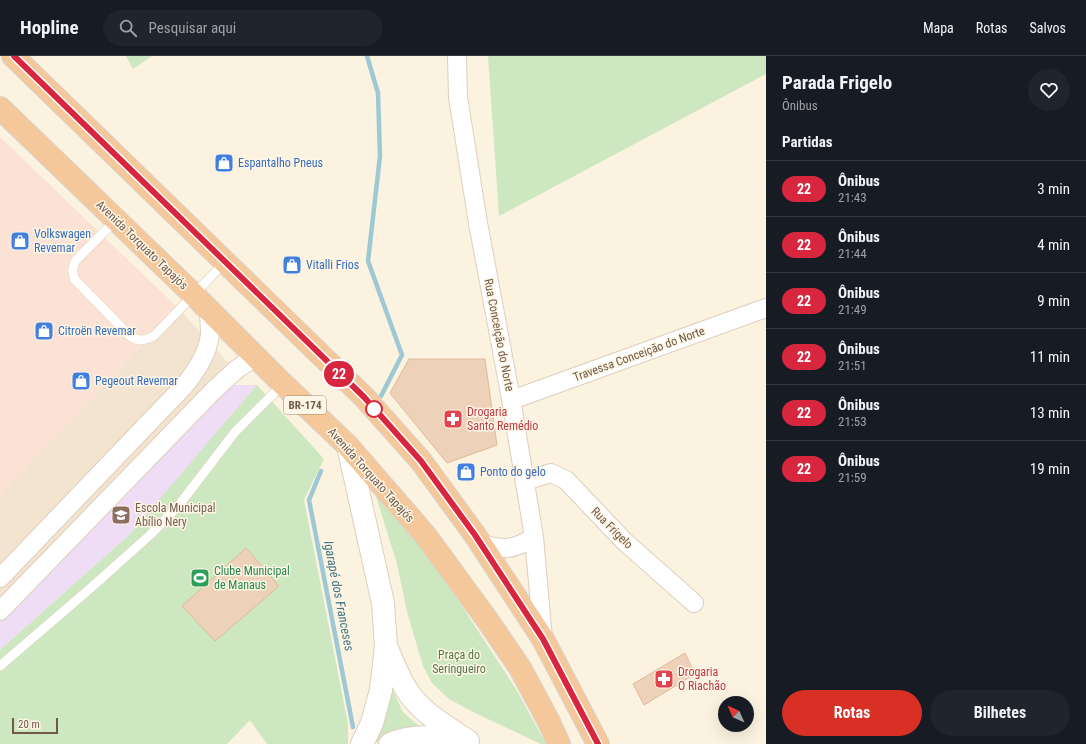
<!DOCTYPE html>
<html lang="pt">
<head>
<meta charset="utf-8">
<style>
  :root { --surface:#171b24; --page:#20242c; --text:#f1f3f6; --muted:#9ea1a6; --line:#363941; --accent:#d93025 }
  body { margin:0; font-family:"Roboto Condensed",sans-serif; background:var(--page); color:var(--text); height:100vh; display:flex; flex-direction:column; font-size:15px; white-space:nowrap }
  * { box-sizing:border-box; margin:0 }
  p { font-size:13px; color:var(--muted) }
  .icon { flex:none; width:22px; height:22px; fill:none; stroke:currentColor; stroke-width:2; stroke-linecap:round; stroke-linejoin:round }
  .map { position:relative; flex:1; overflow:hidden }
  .panel { display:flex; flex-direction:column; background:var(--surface); width:320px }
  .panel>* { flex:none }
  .badge { padding:0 8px; border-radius:13px; font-size:14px; line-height:26px }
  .needle { width:26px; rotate:315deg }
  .tools { position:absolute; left:718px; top:640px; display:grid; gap:8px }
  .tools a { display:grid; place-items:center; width:36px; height:36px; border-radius:50%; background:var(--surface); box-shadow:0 4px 16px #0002; font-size:20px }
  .scale { position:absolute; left:12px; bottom:10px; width:46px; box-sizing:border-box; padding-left:4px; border:2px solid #705949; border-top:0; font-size:11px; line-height:14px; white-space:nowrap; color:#705949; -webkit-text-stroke:3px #fef6e6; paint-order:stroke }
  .map>.badge { position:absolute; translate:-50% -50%; box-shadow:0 0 0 2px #fff }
  h2 { padding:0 16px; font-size:15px; line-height:36px }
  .round { display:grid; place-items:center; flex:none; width:42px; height:42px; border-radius:21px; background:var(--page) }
  .head { display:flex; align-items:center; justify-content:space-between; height:68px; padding:0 16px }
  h1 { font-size:19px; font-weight:700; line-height:30px }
  .cta { display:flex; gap:8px; margin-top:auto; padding:8px 16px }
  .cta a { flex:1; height:46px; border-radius:24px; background:var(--accent); color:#fff; font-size:16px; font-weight:700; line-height:46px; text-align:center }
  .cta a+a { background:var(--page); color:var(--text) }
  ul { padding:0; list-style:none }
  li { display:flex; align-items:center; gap:12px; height:56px; padding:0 16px; border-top:1px solid var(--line) }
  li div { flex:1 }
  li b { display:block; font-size:15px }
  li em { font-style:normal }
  li .badge { min-width:44px; font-weight:700; text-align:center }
  header { display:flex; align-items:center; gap:24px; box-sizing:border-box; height:56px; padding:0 20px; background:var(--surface); border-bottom:1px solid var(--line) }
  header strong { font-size:19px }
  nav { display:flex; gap:22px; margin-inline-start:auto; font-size:14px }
  .search { width:280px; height:36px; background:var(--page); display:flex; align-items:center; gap:10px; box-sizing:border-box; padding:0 14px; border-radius:22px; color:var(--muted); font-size:15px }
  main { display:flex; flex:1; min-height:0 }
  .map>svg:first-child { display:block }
</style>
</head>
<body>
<header>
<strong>Hopline</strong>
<div class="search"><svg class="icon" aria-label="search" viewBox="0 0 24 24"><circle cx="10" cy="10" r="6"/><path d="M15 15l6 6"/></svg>Pesquisar aqui</div>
<nav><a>Mapa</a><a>Rotas</a><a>Salvos</a></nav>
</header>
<main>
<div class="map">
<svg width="766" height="688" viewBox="0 0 766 688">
  <rect width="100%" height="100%" fill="#fbf2e0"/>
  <path fill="#f2e4cf" d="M178,252L243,323L217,329L0,563V439Z"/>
  <path fill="#fbe2d4" d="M0,81L178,252L0,439Z"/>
  <path fill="#efddf6" d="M217,329H257L165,440L129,479L0,594V563Z"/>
  <path fill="#cde7c0" d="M126,0H152L133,13Z
    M488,0H766V18L499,160Z
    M257,329L324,403L304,444L348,668V688H267L250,664L227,688H0V594L129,479Z
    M375,437L422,493L454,538L516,633L546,688H541L471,655L449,643L432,627L423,610L407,556L397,508Z
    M391,631L403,656L421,672L371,688Z"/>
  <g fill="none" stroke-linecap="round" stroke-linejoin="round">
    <path stroke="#9dc8d4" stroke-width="4.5" d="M367,0L378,37L380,100L368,205L402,299L381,340
      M321,415L309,444L353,671"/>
  </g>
  <path fill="#eed1b9" stroke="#e0b99a" d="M409,303H485L497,389L447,407L390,337Z
    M246,492L279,530L215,585L182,550Z
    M685,597L695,618L644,649L633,628Z"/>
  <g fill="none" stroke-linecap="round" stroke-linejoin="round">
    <defs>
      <path id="service" d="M116,164L76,204C72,212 72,216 75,224L131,281C140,286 145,284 154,280L225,206
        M0,610L93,530L150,479L179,449L235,376L283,328"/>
      <path id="minor" d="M457,0L458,41L478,167L511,343L534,481L543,583
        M511,343L520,341L766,252
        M525,425L551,417L566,424L624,485L694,547
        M480,487C503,495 514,494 534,481
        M0,522L184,330C196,315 208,298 210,278C210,270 209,261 209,253
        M0,555L214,334L237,313L256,300"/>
      <path id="tertiary" d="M348,390L383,547L386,590L381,634L372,667L362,688
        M387,592C393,607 399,622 408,636C422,657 447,671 468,685
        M390,688C413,678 438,681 462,684"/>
      <path id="trunk" d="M13,0L364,341L421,405L475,479L543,583L598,688
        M0,52L194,239L283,328L348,390L426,480L488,565L520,612L548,664L559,688"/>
    </defs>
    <use href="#service" stroke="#decebd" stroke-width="10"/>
    <use href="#minor" stroke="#decebd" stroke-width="20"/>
    <use href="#tertiary" stroke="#decebd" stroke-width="24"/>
    <use href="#trunk" stroke="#dad4d0" stroke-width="24"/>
    <use href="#service" stroke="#fff" stroke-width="9"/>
    <use href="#minor" stroke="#fff" stroke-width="18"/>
    <use href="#tertiary" stroke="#fff" stroke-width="22"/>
    <use href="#trunk" stroke="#f4c89a" stroke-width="22"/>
  </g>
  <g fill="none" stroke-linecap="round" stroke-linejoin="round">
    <defs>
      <path id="line" d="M14,0L364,341L421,405L475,479L543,583L598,688"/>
    </defs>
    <use href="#line" stroke="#fff" stroke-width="9"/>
    <use href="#line" stroke="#d7263d" stroke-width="6"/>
  </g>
  <defs>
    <symbol id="shop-square" viewBox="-11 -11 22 22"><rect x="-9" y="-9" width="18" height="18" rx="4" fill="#3f7fe0" stroke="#fef6e6"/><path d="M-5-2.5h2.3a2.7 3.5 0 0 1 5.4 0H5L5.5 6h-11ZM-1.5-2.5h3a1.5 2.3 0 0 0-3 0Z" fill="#fff"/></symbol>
    <symbol id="pharmacy-square" viewBox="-11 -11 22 22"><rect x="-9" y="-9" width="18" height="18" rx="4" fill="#e0444e" stroke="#fef6e6"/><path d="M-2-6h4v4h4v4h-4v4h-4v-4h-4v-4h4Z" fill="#fff"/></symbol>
    <symbol id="school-square" viewBox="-11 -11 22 22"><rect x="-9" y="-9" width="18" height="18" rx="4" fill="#8d6e63" stroke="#fef6e6"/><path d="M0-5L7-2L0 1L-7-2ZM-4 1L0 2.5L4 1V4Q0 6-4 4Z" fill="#fff"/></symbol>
    <symbol id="stadium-square" viewBox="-11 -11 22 22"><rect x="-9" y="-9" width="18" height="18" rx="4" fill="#2e9e5b" stroke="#fef6e6"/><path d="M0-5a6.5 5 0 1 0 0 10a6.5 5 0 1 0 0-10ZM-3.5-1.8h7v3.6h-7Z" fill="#fff"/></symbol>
  </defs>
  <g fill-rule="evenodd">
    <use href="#shop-square" x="213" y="96" width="22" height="22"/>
    <use href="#shop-square" x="9" y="174" width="22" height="22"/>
    <use href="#shop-square" x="281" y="198" width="22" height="22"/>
    <use href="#shop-square" x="33" y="264" width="22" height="22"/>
    <use href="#shop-square" x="70" y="314" width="22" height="22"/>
    <use href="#pharmacy-square" x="442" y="352" width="22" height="22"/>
    <use href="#shop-square" x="455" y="405" width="22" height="22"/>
    <use href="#school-square" x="110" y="448" width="22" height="22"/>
    <use href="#stadium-square" x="189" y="511" width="22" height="22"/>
    <use href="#pharmacy-square" x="653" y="612" width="22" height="22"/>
  </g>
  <circle fill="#fff" stroke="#d7263d" stroke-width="2" cx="374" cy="353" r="8"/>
  <g text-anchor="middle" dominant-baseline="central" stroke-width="3" stroke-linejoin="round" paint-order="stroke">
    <rect fill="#fef6e6" stroke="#9b8878" stroke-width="1" x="284" y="340" width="42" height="18" rx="3"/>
    <g font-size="11" font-weight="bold" fill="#705949">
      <text x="305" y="349">BR-174</text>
    </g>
    <g font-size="12" fill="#366cbe" stroke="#fef6e6" text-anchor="start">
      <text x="238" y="107">Espantalho Pneus</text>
      <text x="34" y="178">Volkswagen<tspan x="34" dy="14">Revemar</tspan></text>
      <text x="306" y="209">Vitalli Frios</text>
      <text x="58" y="275">Citroën Revemar</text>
      <text x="95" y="325">Pegeout Revemar</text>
      <text x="480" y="416">Ponto do gelo</text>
    </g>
    <g font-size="12" fill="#705949" stroke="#fef6e6">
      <text transform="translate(142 189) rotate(44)">Avenida Torquato Tapajós</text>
      <text transform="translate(499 279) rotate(79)">Rua Conceição do Norte</text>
      <text transform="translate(639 298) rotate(-20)">Travessa Conceição do Norte</text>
      <text transform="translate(371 419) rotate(48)">Avenida Torquato Tapajós</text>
      <text transform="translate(612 472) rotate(45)">Rua Frigelo</text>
    </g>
    <g font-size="12" fill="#be3a42" stroke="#fef6e6" text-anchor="start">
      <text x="467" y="356">Drogaria<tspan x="467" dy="14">Santo Remédio</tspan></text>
      <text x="678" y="616">Drogaria<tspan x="678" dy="14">O Riachão</tspan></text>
    </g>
    <g font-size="12" fill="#785e54" stroke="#fef6e6" text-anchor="start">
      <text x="135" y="452">Escola Municipal<tspan x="135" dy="14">Abílio Nery</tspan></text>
    </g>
    <g font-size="12" fill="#27864d" stroke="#fef6e6" text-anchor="start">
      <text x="214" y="515">Clube Municipal<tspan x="214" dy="14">de Manaus</tspan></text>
    </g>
    <g font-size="12" fill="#527a44" stroke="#fef6e6">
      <text x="459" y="599">Praça do<tspan x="459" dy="14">Seringueiro</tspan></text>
    </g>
    <g font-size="13" font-style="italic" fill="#447482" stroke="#fef6e6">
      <text transform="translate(339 540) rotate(79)">Igarapé dos Franceses</text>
    </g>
  </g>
</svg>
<div class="tools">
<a><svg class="needle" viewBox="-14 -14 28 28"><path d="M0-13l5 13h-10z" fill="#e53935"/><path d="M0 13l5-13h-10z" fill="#9ea1a6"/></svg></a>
</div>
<div class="scale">20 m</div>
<b class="badge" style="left:339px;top:318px;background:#d7263d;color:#fff">22</b>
</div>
<section class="panel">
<div class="head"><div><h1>Parada Frigelo</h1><p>Ônibus</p></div><a class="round"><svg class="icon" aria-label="heart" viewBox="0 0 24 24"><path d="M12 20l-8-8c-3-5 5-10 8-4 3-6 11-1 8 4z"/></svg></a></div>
<h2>Partidas</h2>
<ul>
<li><span class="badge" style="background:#d7263d;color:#fff">22</span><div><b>Ônibus</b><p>21:43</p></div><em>3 min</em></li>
<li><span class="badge" style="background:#d7263d;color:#fff">22</span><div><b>Ônibus</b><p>21:44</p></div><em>4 min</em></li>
<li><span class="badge" style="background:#d7263d;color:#fff">22</span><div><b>Ônibus</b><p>21:49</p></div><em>9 min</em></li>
<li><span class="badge" style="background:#d7263d;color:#fff">22</span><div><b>Ônibus</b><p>21:51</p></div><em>11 min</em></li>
<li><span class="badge" style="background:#d7263d;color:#fff">22</span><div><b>Ônibus</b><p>21:53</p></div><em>13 min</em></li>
<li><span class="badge" style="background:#d7263d;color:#fff">22</span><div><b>Ônibus</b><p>21:59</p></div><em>19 min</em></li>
</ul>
<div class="cta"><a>Rotas</a><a>Bilhetes</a></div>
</section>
</main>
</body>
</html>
